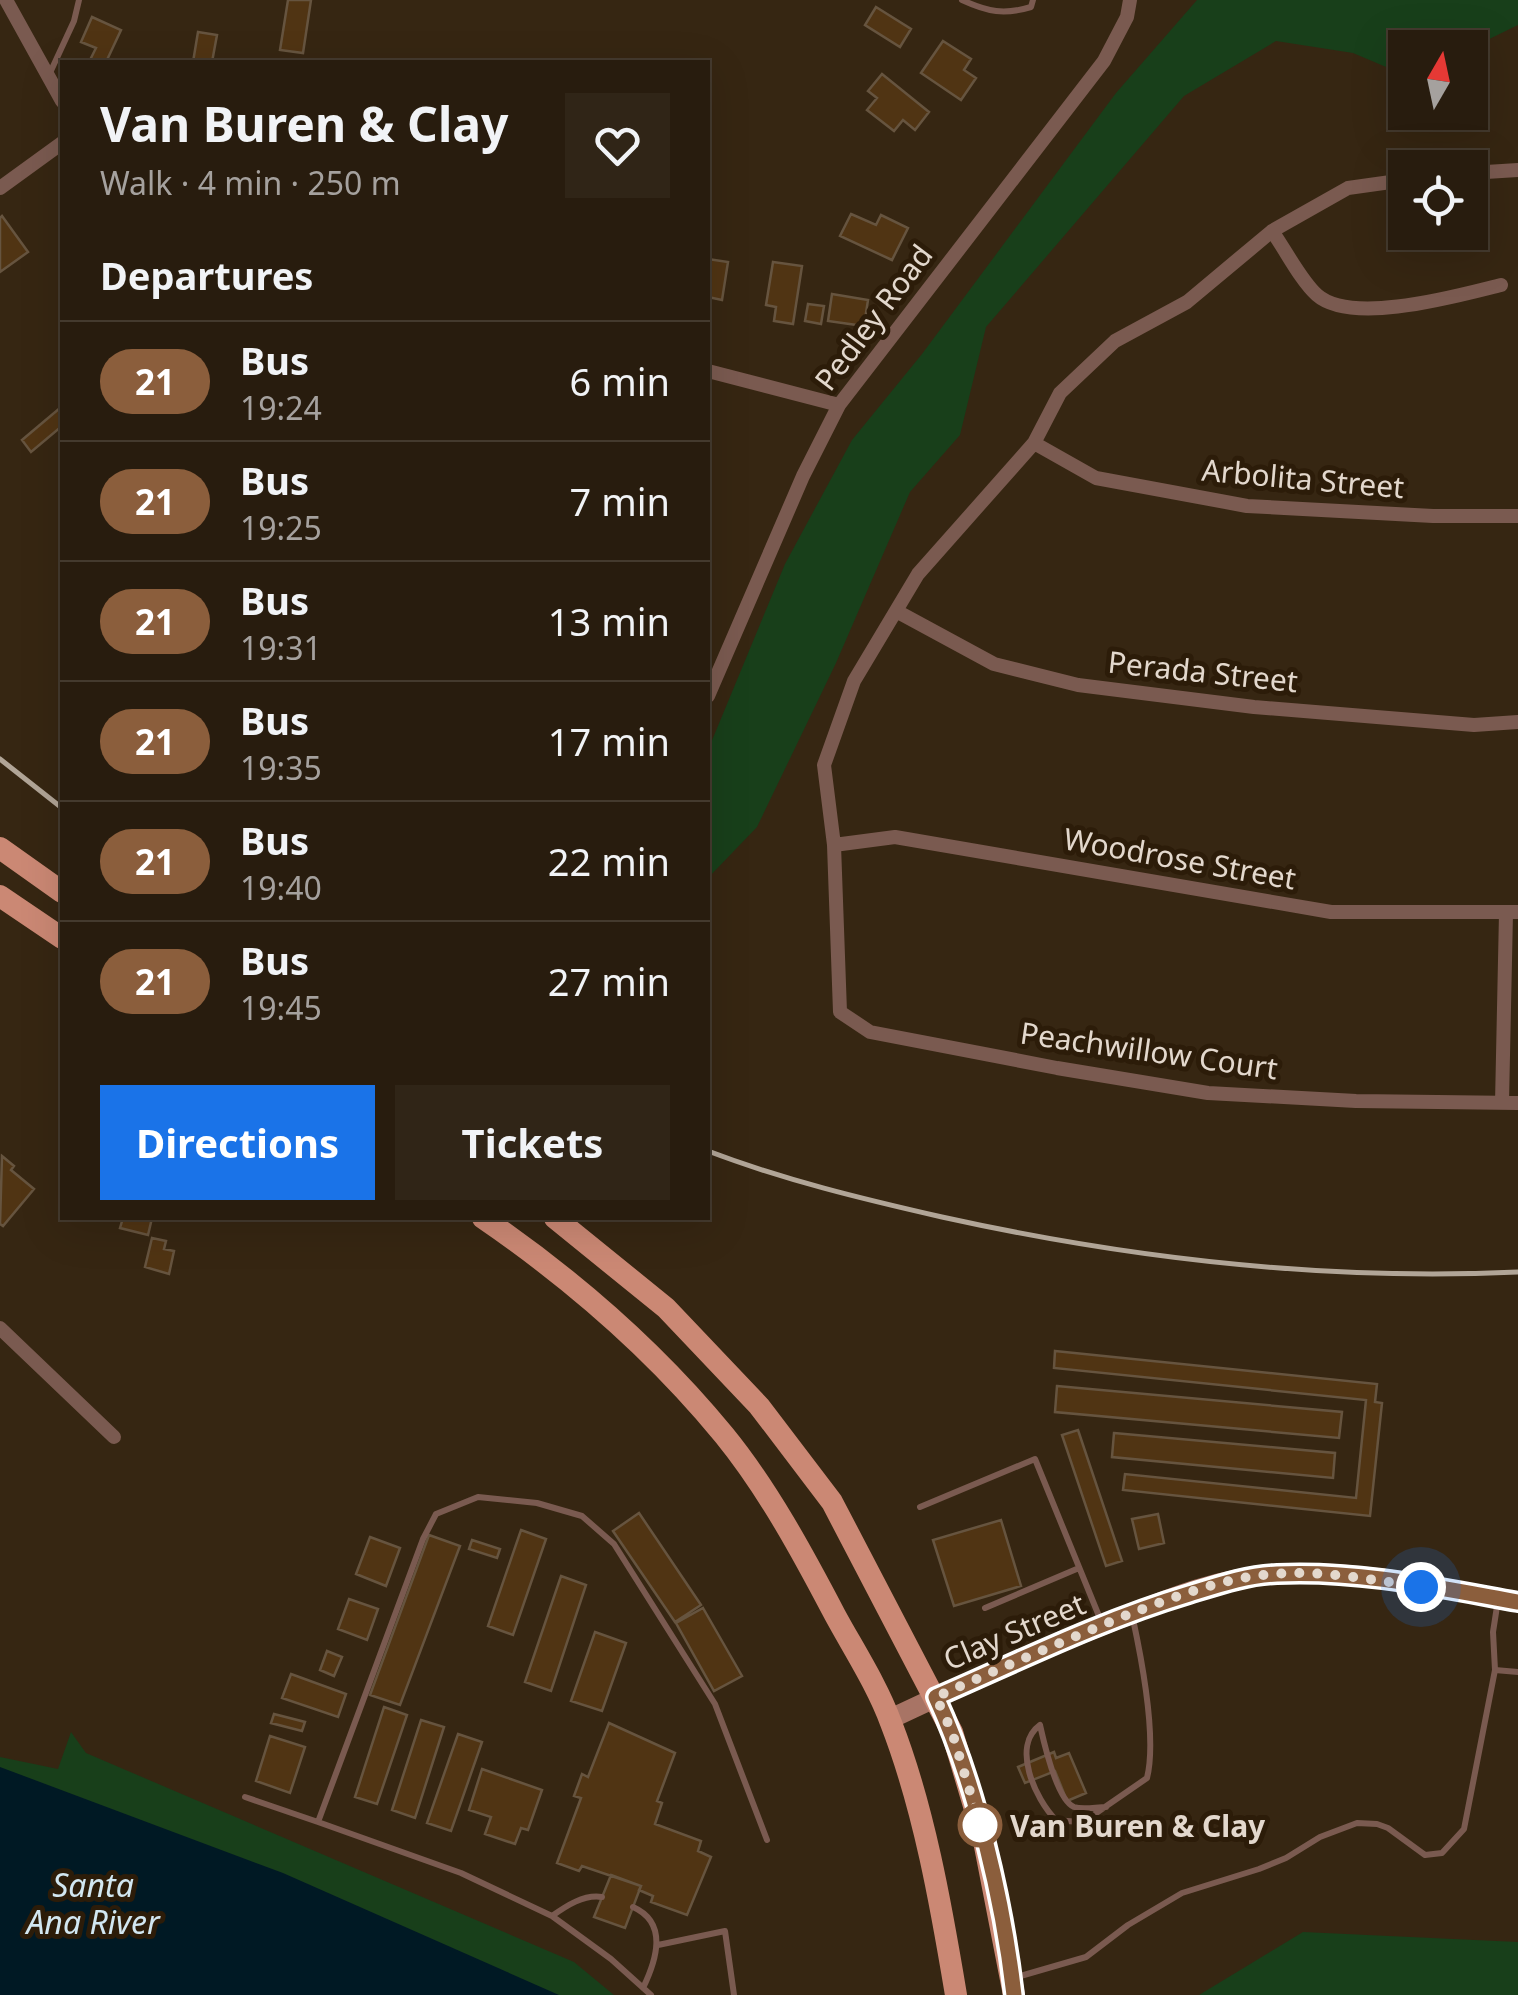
<!DOCTYPE html>
<html lang="en">
<head>
<meta charset="utf-8">
<style>
  :root { --surface:#281c0e; --page:#302517; --text:#f1f3f6; --muted:#a5a19e; --line:#443a2e; --accent:#1a73e8 }
  body { margin:0; font-family:"Noto Sans",sans-serif; background:var(--page); color:var(--text); height:100vh; display:flex; flex-direction:column; font-size:38px; white-space:nowrap }
  * { box-sizing:border-box; margin:0 }
  p { font-size:32px; color:var(--muted) }
  .icon { flex:none; width:55px; height:55px; fill:none; stroke:currentColor; stroke-width:2; stroke-linecap:round; stroke-linejoin:round }
  .map { position:relative; flex:1; overflow:hidden }
  .drawer { position:absolute; left:60px; top:60px; width:650px; height:1160px; display:flex; flex-direction:column; background:var(--surface); border-radius:0px; box-shadow:0 10px 40px #0002,0 0 0 2px var(--line) }
  .drawer>* { flex:none }
  .badge { padding:0 20px; border-radius:32px; font-size:35px; line-height:65px }
  .needle { width:65px; rotate:9deg }
  .tools { position:absolute; left:1388px; top:30px; display:grid; gap:20px }
  .tools a { display:grid; place-items:center; width:100px; height:100px; border-radius:0px; background:var(--surface); box-shadow:0 10px 40px #0002,0 0 0 2px var(--line); font-size:50px }
  .you { position:absolute; width:50px; height:50px; margin:-25px; border:8px solid #fff; border-radius:50%; background:#1a73e8; box-shadow:0 0 0 15px #1a73e833 }
  .map>.badge { position:absolute; translate:-50% -50%; box-shadow:0 0 0 5px #fff }
  h2 { padding:0 40px; font-size:38px; line-height:90px }
  .round { display:grid; place-items:center; flex:none; width:105px; height:105px; border-radius:0px; background:var(--page) }
  .overview { display:flex; align-items:center; justify-content:space-between; height:170px; padding:0 40px }
  h1 { font-size:48px; font-weight:700; line-height:75px }
  .cta { display:flex; gap:20px; margin-top:auto; padding:20px 40px }
  .cta a { flex:1; height:115px; border-radius:0px; background:var(--accent); color:#fff; font-size:40px; font-weight:700; line-height:115px; text-align:center }
  .cta a+a { background:var(--page); color:var(--text) }
  ul { padding:0; list-style:none }
  li { display:flex; align-items:center; gap:30px; height:120px; padding:0 40px; border-top:2px solid var(--line) }
  li div { flex:1 }
  li b { display:block; font-size:38px }
  li em { font-style:normal }
  li .badge { min-width:110px; font-weight:700; text-align:center }
  .map>svg:first-child { display:block }
</style>
</head>
<body>
<div class="map">
<svg width="1518" height="1995" viewBox="0 0 1518 1995">
  <rect width="100%" height="100%" fill="#362612"/>
  <path fill="#183f1a" d="M1197,0H1518V25L1479,44L1470,53V48H1405V75L1353,53L1276,41L1184,96L986,327L960,435L910,492L836,663L757,827L708,878V750L785,564L852,440L922,354L1116,93Z
    M71,1732L86,1753L574,1962L614,1995H0V1757L58,1769Z
    M1303,1932L1518,1942V1995H1199Z"/>
  <path fill="#001924" d="M0,1767L283,1873L559,1995H0Z"/>
  <path fill="#503413" stroke="#66543f" stroke-width="2.5" d="M288,0H311L303,53L280,50Z
    M876,7L911,29L900,47L865,25Z
    M92,17L121,30L106,62H89L96,48L81,42Z
    M198,32L217,35L212,62H193Z
    M943,41L971,59L964,70L976,78L961,100L921,73Z
    M882,74L929,112L915,130L903,120L894,131L867,110L877,98L868,91Z
    M851,214L876,225L881,215L908,228L892,260L840,236Z
    M2,216L28,252L0,272V218Z
    M708,259L728,262L722,300L708,297Z
    M773,262L802,266L793,324L774,321L776,307L766,305Z
    M832,294L868,300L864,326L828,321Z
    M808,304L824,306L821,324L805,321Z
    M60,408L62,426L31,452L22,440Z
    M2,1156L14,1166L11,1170L34,1189L3,1226L0,1224Z
    M123,1218H152L148,1235L120,1228Z
    M152,1238L166,1241L164,1249L174,1251L169,1274L145,1267Z
    M1055,1351L1377,1384L1375,1402L1382,1403L1370,1516L1123,1490L1125,1474L1356,1498L1366,1400L1054,1368Z
    M1057,1386L1342,1412L1339,1438L1055,1412Z
    M1078,1430L1122,1561L1106,1566L1062,1435Z
    M1114,1433L1335,1453L1333,1478L1112,1457Z
    M639,1513L701,1605L675,1622L613,1531Z
    M1158,1514L1164,1543L1139,1549L1132,1519Z
    M1001,1520L1021,1586L954,1606L933,1540Z
    M521,1530L546,1539L513,1635L488,1626Z
    M429,1535L460,1546L400,1705L370,1695Z
    M370,1537L400,1548L386,1586L356,1574Z
    M472,1540L500,1549L497,1558L469,1549Z
    M561,1576L586,1585L551,1691L525,1682Z
    M349,1599L378,1609L367,1640L338,1629Z
    M703,1608L742,1676L714,1691L676,1623Z
    M595,1632L626,1643L602,1711L571,1701Z
    M327,1651L342,1657L334,1676L320,1670Z
    M291,1674L346,1694L338,1717L282,1698Z
    M384,1707L407,1715L377,1804L355,1797Z
    M274,1714L305,1722L302,1731L271,1723Z
    M421,1720L444,1727L415,1818L392,1810Z
    M609,1723L675,1753L657,1801L662,1803L655,1824L701,1841L698,1851L711,1857L687,1915L651,1902L653,1896L639,1890L641,1886L582,1866L579,1871L557,1863L581,1798L574,1796L582,1774L588,1777Z
    M458,1734L482,1742L451,1831L427,1823Z
    M270,1736L305,1747L290,1793L256,1781Z
    M1054,1752L1056,1758L1069,1753L1086,1793L1067,1801L1055,1771L1025,1783L1018,1767Z
    M482,1769L542,1790L528,1830L521,1828L515,1844L485,1834L491,1817L469,1810Z
    M611,1875L641,1886L625,1928L594,1917Z"/>
  <g fill="none" stroke-linecap="round" stroke-linejoin="round">
    <path stroke="#7a5a50" stroke-width="6" d="M962,0C988,12 1004,15 1031,7L1033,0
      M49,75L74,21L79,0
      M920,1507L1035,1459L1101,1621
      M985,1608L1079,1568
      M1495,1670L1518,1672
      M1040,1725C1011,1746 1035,1799 1056,1820L1079,1822L1089,1818L1147,1778C1157,1738 1142,1661 1133,1619
      M1040,1725C1044,1743 1057,1800 1074,1807C1083,1810 1096,1807 1106,1807
      M245,1797L318,1822
      M633,1907C669,1923 656,1961 643,1988
      M552,1916C566,1906 584,1894 602,1897
      M658,1945L725,1931L734,1995
      M1017,1977L1086,1957L1128,1925L1182,1893L1259,1869L1286,1858L1320,1837L1357,1823L1377,1824L1388,1828L1425,1855L1442,1853L1464,1829L1495,1670L1493,1632L1498,1600
      M651,1995L611,1959L552,1916L461,1873L318,1822L423,1539L436,1514L478,1497L537,1503L582,1516L614,1544L715,1704L767,1840"/>
    <path stroke="#7a5a50" stroke-width="14" d="M6,0L62,101
      M1470,173L1518,170
      M1405,180L1348,188L1272,231L1187,302L1115,341L1060,393L1034,443L918,574L854,681L824,765L834,845L840,1012L870,1032L1057,1068L1208,1093L1356,1101L1518,1103
      M0,188L62,143
      M1272,231C1285,249 1301,281 1317,295C1352,326 1460,295 1501,285
      M708,371L839,405
      M1034,443L1096,478L1247,506L1433,516H1518
      M898,612L994,664L1078,685L1254,707L1474,725L1518,722
      M708,696L803,476L839,405L1104,61L1127,17L1130,0
      M834,845L895,837L1331,912H1518
      M1502,1103L1506,913
      M0,1328L114,1437"/>
    <path stroke="#a87465" stroke-width="20" d="M890,1719C966,1683 1043,1648 1121,1618C1170,1598 1222,1577 1275,1574C1353,1568 1441,1588 1518,1602"/>
    <path stroke="#cb8874" stroke-width="22" d="M0,848L62,892
      M0,896L62,938
      M483,1218C572,1279 655,1351 724,1435C768,1489 803,1554 835,1615C854,1650 877,1685 891,1723C924,1808 941,1905 956,1995
      M555,1218L666,1308L759,1406L832,1502L952,1732L983,1836L1014,1995"/>
    <path stroke="#b1a597" stroke-width="5" d="M0,759L62,808
      M708,1151C784,1180 863,1199 942,1217C1132,1259 1323,1281 1518,1272"/>
  </g>
  <g fill="none" stroke-linecap="round" stroke-linejoin="round">
    <defs>
      <path id="line" d="M1014,1995C1003,1900 976,1784 936,1697C1019,1661 1102,1620 1189,1594C1218,1585 1247,1575 1277,1574C1357,1570 1440,1588 1518,1602"/>
    </defs>
    <use href="#line" stroke="#fff" stroke-width="22"/>
    <use href="#line" stroke="#8b5e3c" stroke-width="15"/>
    <path stroke="#e3d8cd" stroke-width="10" stroke-dasharray="0 18" d="M980,1825L952,1732L936,1697C999,1669 1063,1641 1127,1615C1174,1597 1225,1577 1275,1574C1324,1570 1373,1580 1421,1587"/>
  </g>
  <circle fill="#fff" stroke="#8b5e3c" stroke-width="5" cx="980" cy="1825" r="20"/>
  <g text-anchor="middle" dominant-baseline="central" stroke-width="10" stroke-linejoin="round" paint-order="stroke">
    <g font-size="30" fill="#e3d8cd" stroke="#2c1c09">
      <text transform="translate(873 317) rotate(-53)">Pedley Road</text>
      <text transform="translate(1303 478) rotate(5)">Arbolita Street</text>
      <text transform="translate(1203 671) rotate(6)">Perada Street</text>
      <text transform="translate(1180 858) rotate(10)">Woodrose Street</text>
      <text transform="translate(1149 1050) rotate(8)">Peachwillow Court</text>
      <text transform="translate(1014 1631) rotate(-23)">Clay Street</text>
    </g>
    <g font-size="30" font-weight="bold" fill="#e3d8cd" stroke="#2c1c09" text-anchor="start">
      <text x="1010" y="1825">Van Buren &amp; Clay</text>
    </g>
    <g font-size="32" font-style="italic" fill="#d2e7f1" stroke="#2c1c09">
      <text x="93" y="1884">Santa<tspan x="93" dy="37">Ana River</tspan></text>
    </g>
  </g>
</svg>
<div class="tools">
<a><svg class="needle" viewBox="-14 -14 28 28"><path d="M0-13l5 13h-10z" fill="#e53935"/><path d="M0 13l5-13h-10z" fill="#a5a19e"/></svg></a>
<a><svg class="icon" aria-label="locate" viewBox="0 0 24 24"><circle cx="12" cy="12" r="6"/><path d="M12 2v4M12 18v4M2 12h4M18 12h4"/></svg></a>
</div>
<div class="you" style="left:1421px;top:1587px"></div>
<section class="drawer">
<div class="overview"><div><h1>Van Buren &amp; Clay</h1><p>Walk · 4 min · 250 m</p></div><a class="round"><svg class="icon" aria-label="heart" viewBox="0 0 24 24"><path d="M12 20l-8-8c-3-5 5-10 8-4 3-6 11-1 8 4z"/></svg></a></div>
<h2>Departures</h2>
<ul>
<li><span class="badge" style="background:#8b5e3c;color:#fff">21</span><div><b>Bus</b><p>19:24</p></div><em>6 min</em></li>
<li><span class="badge" style="background:#8b5e3c;color:#fff">21</span><div><b>Bus</b><p>19:25</p></div><em>7 min</em></li>
<li><span class="badge" style="background:#8b5e3c;color:#fff">21</span><div><b>Bus</b><p>19:31</p></div><em>13 min</em></li>
<li><span class="badge" style="background:#8b5e3c;color:#fff">21</span><div><b>Bus</b><p>19:35</p></div><em>17 min</em></li>
<li><span class="badge" style="background:#8b5e3c;color:#fff">21</span><div><b>Bus</b><p>19:40</p></div><em>22 min</em></li>
<li><span class="badge" style="background:#8b5e3c;color:#fff">21</span><div><b>Bus</b><p>19:45</p></div><em>27 min</em></li>
</ul>
<div class="cta"><a>Directions</a><a>Tickets</a></div>
</section>
</div>
</body>
</html>
